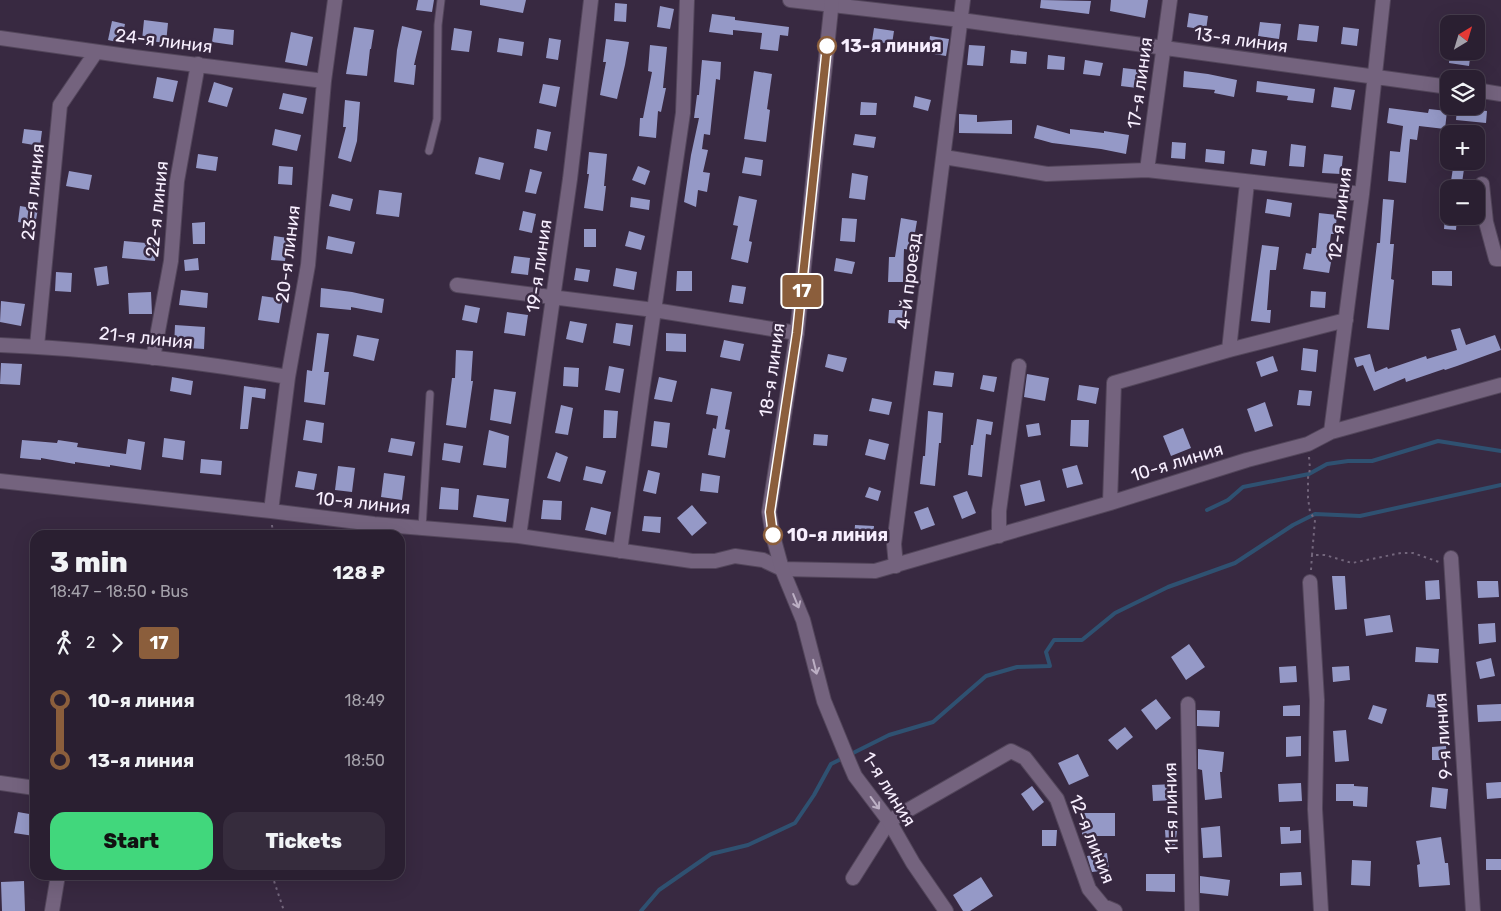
<!DOCTYPE html>
<html lang="en">
<head>
<meta charset="utf-8">
<style>
  :root { --surface:#2a1f31; --page:#362c3d; --text:#f1f3f6; --muted:#a5a2ab; --line:#463d4d; --accent:#41d77c }
  body { margin:0; font-family:Rubik,sans-serif; background:var(--page); color:var(--text); height:100vh; display:flex; flex-direction:column; font-size:19px; white-space:nowrap }
  * { box-sizing:border-box; margin:0 }
  p { font-size:16px; color:var(--muted) }
  .icon { flex:none; width:28px; height:28px; fill:none; stroke:currentColor; stroke-width:2; stroke-linecap:round; stroke-linejoin:round }
  .map { position:relative; flex:1; overflow:hidden }
  .panel { position:absolute; left:30px; top:530px; width:375px; height:350px; display:flex; flex-direction:column; background:var(--surface); border-radius:15px; box-shadow:0 5px 20px #0002,0 0 0 1px var(--line) }
  .panel>* { flex:none }
  .badge { padding:0 10px; border-radius:4px; font-size:18px; line-height:32px }
  .needle { width:32px; rotate:38deg }
  .controls { position:absolute; left:1440px; top:15px; display:grid; gap:10px }
  .controls a { display:grid; place-items:center; width:45px; height:45px; border-radius:10px; background:var(--surface); box-shadow:0 5px 20px #0002,0 0 0 1px var(--line); font-size:25px }
  .map>.badge { position:absolute; translate:-50% -50%; box-shadow:0 0 0 2px #fff }
  .legs { display:flex; align-items:center; gap:8px; height:55px; padding:0 20px; font-size:16px }
  .legs p { margin-inline-start:auto }
  .head { display:flex; align-items:center; justify-content:space-between; height:85px; padding:0 20px }
  h1 { font-size:28px; font-weight:800; line-height:38px }
  .action { display:flex; gap:10px; margin-top:auto; padding:10px 20px }
  .action a { flex:1; height:58px; border-radius:15px; background:var(--accent); color:#111; font-size:20px; font-weight:800; line-height:58px; text-align:center }
  .action a+a { background:var(--page); color:var(--text) }
  ul { padding:0 20px; list-style:none }
  li { display:flex; align-items:center; gap:18px; height:60px; font-size:19px }
  li i { display:grid; place-items:center; width:8px; height:100%; margin:0 6px; background:currentColor }
  li i::after { content:''; width:12px; height:12px; margin:-6px; border:4px solid; border-radius:50%; background:var(--surface) }
  li p { margin-inline-start:auto }
  li:first-child i { background:linear-gradient(#0000 50%,currentColor 0) }
  li:last-child i { background:linear-gradient(currentColor 50%,#0000 0) }
  .map>svg:first-child { display:block }
</style>
</head>
<body>
<div class="map">
<svg width="1501" height="911" viewBox="0 0 1501 911">
  <rect width="100%" height="100%" fill="#382941"/>
  <g fill="none" stroke-linecap="round" stroke-linejoin="round">
    <path stroke="#2f5171" stroke-width="4" d="M1207,510L1228,500L1243,487L1309,474L1327,464L1348,461H1372L1438,441L1501,451
      M641,911L659,890L711,854L748,845L795,823L814,795L831,764L889,735L933,722L986,676L1017,667L1050,666L1046,652L1054,640H1082L1115,613L1168,587L1235,563L1293,525L1315,514L1360,516L1501,485"/>
  </g>
  <path fill="#9599c7" d="M418,0H434L432,12L416,10Z
    M480,0H526L523,13L480,5Z
    M1041,0L1091,1L1089,14L1040,8Z
    M1111,0H1148L1145,18L1110,11Z
    M615,3L627,4L626,22L614,21Z
    M660,6L674,9L670,29L657,27Z
    M1189,13L1208,16L1206,30L1187,27Z
    M712,14L735,17V20L789,27L788,36L780,35L778,51L760,49L762,33L733,30V35L709,32Z
    M144,20L168,23L166,43L142,40Z
    M112,21L125,24L121,43L108,40Z
    M1260,22L1281,24L1279,39L1258,36Z
    M1299,24L1319,26L1317,42L1297,40Z
    M402,26L422,31L414,65H416L414,85L394,82L397,50Z
    M354,27L374,30L371,49H370L367,76L346,74Z
    M1343,27L1359,29L1357,46L1341,44Z
    M214,28L234,30L233,45L212,42Z
    M454,28L472,31L469,52L451,50Z
    M874,28L894,31L892,44L872,41Z
    M291,32L313,37L307,66L285,62Z
    M930,36L949,39L946,56L928,53Z
    M499,38L524,42L522,56L497,52Z
    M549,38L561,40L558,60L546,58Z
    M606,39L629,42L625,65L617,99L600,95L606,62H603Z
    M650,45L667,47L663,88H666L661,112L658,111L656,138L639,136L640,118H643L652,72L648,71Z
    M969,45L985,46L983,66L967,65Z
    M1011,50L1027,52L1026,64L1010,63Z
    M1450,51H1471L1469,66L1449,63Z
    M1048,55L1065,57L1064,70L1047,69Z
    M702,60L721,62L720,80L716,79L710,135L704,134L702,149L708,150L703,172L710,173L707,192L698,190L696,207L684,202L691,155L699,118H694L697,95H699Z
    M1085,60L1103,63L1100,76L1083,74Z
    M1123,68L1140,70L1137,88L1121,86Z
    M754,71L772,74L767,109L770,110L766,142L744,139Z
    M1184,71L1208,74L1237,80L1234,97L1214,93L1215,90L1183,87Z
    M157,77L178,81L173,102L153,98Z
    M1257,81L1315,89L1313,103L1287,100L1288,96L1256,92Z
    M214,82L233,88L227,107L208,102Z
    M543,84L560,87L556,107L539,103Z
    M1334,87L1355,90L1351,110L1331,107Z
    M283,93L307,98L303,114L279,109Z
    M915,96L931,100L928,111L913,107Z
    M345,100L360,102L357,141L351,162L338,158L346,127H343Z
    M861,102L877,103L876,115H860Z
    M1389,108L1428,113L1429,109L1447,111L1445,129L1419,126L1417,140L1410,139L1406,183L1388,181L1390,151L1400,152L1403,126L1387,123Z
    M1457,108L1487,111L1486,123L1456,120Z
    M959,114L977,115V122L1012,120V134L959,133Z
    M1037,125L1070,134V129L1104,133V131L1129,135L1126,154L1101,149L1052,143L1034,138Z
    M24,129L42,131L40,146L22,143Z
    M275,129L301,135L297,151L272,145Z
    M537,129L551,132L547,151L534,148Z
    M855,134L876,137L874,148L853,145Z
    M1172,142L1186,143L1185,159L1171,158Z
    M1291,144L1306,146L1304,167L1289,166Z
    M1206,149L1225,151L1224,164L1205,162Z
    M1252,149L1267,151L1265,166L1250,164Z
    M589,152L607,154L604,186H606L603,211L584,208L589,174H587Z
    M198,154L218,157L216,171L196,168Z
    M1324,154L1343,156L1341,174L1322,173Z
    M479,157L504,163L500,180L475,174Z
    M745,157L763,160L761,176L742,173Z
    M279,166L293,167L292,185L278,184Z
    M638,166L650,171L645,185L632,180Z
    M1453,168L1464,169L1462,183L1451,181Z
    M530,169L542,172L536,194L525,192Z
    M69,171L92,175L89,190L66,186Z
    M852,173L868,176L865,200L849,198Z
    M379,190L402,193L399,217L376,214Z
    M332,194L353,199L350,211L329,206Z
    M739,196L757,200L749,241L752,242L748,263L731,259L738,226L733,225Z
    M631,197L650,200L649,210L630,207Z
    M1267,199L1292,203L1290,217L1265,213Z
    M1383,199L1394,200L1390,244H1394L1391,279L1394,280L1389,330L1367,328L1377,243H1380Z
    M20,206L38,209L35,225L18,222Z
    M523,211L536,214L532,233L519,230Z
    M1319,213L1337,215L1335,234H1331L1328,257H1332L1329,273L1303,269L1306,253L1311,254L1312,248H1316Z
    M1445,216L1457,217L1456,230L1444,229Z
    M842,218L857,219L855,242L840,241Z
    M901,218L917,221L912,250L904,249L903,282H888L889,257H895Z
    M205,222V244H193L192,223Z
    M584,229H596V247H584Z
    M629,231L645,236L641,250L625,246Z
    M274,236L288,238L285,261L271,260Z
    M328,236L355,242L352,254L326,249Z
    M124,241L157,244L155,261L122,258Z
    M1262,245L1279,247L1276,270H1270L1267,310H1271L1270,323L1251,321Z
    M514,256L530,258L528,275L511,273Z
    M198,258L199,270L185,271L184,260Z
    M836,258L855,262L852,274L834,271Z
    M107,266L109,284L97,286L94,268Z
    M576,268L590,270L588,282L574,280Z
    M616,268L637,272L634,290L613,286Z
    M677,271H692V291H676Z
    M1432,271H1452V286L1432,285Z
    M56,272L72,273L71,292L55,291Z
    M732,285L746,287L743,304L729,302Z
    M321,288L352,292L384,299L382,313L351,307V310L320,307Z
    M181,290L208,293L207,308L179,305Z
    M1311,291L1326,292L1325,308L1310,307Z
    M151,292L152,314H129L128,293Z
    M262,296L283,299L279,323L258,320Z
    M1,301L25,304L21,326L0,322Z
    M465,305L480,308L477,323L462,320Z
    M889,310H903V324L888,323Z
    M507,312L528,315L525,336L504,333Z
    M570,321L587,324L583,343L566,339Z
    M616,323L633,325L630,346L613,343Z
    M175,325L205,327L204,349L174,347Z
    M1460,328L1466,345L1495,335L1501,350L1457,366L1445,370L1444,369L1406,382L1405,378L1374,391L1363,365L1357,367L1354,358L1370,354L1375,372L1387,367L1388,369L1426,356L1427,359L1457,350L1451,330Z
    M317,333L329,334L324,372H329L325,405L304,402L307,370L312,371Z
    M666,333L686,334V352L666,351Z
    M357,335L379,339L374,361L353,356Z
    M724,340L744,344L740,361L720,357Z
    M1303,348L1318,350L1316,372L1301,370Z
    M456,350L473,351L471,381H473L466,428L446,425L452,378H455Z
    M828,354L847,358L843,372L825,367Z
    M1273,356L1278,371L1261,377L1256,362Z
    M1,363L22,364L20,385L0,384Z
    M609,366L624,369L620,393L605,390Z
    M564,367L579,368L578,387L563,386Z
    M935,371L954,373L952,387L933,385Z
    M1027,374L1049,378L1045,401L1024,397Z
    M983,375L997,377L994,392L980,389Z
    M172,377L193,381L191,395L170,391Z
    M659,377L677,381L672,402L654,399Z
    M1079,385L1099,388L1096,404L1077,400Z
    M244,386L266,389L265,399L252,397L248,429H240Z
    M711,388L732,392L725,429L730,430L725,458L708,455L713,428L716,429L718,416L706,414Z
    M494,389L516,392L511,424L490,420Z
    M1299,390L1312,391L1310,406L1297,405Z
    M872,398L892,402L889,415L869,411Z
    M1265,402L1273,426L1255,432L1247,409Z
    M561,405L573,408L568,435L555,433Z
    M604,410L618,411L616,438H603Z
    M928,411L943,413L941,443H939L935,486L920,484L923,456H925Z
    M977,419L993,422L991,435L986,434L982,477L968,475L971,445H973Z
    M306,420L324,423L322,443L303,440Z
    M1071,420H1089L1088,447L1070,446Z
    M654,421L670,423L667,448L651,446Z
    M1039,423L1041,435L1028,437L1026,425Z
    M1183,428L1191,448L1171,456L1163,436Z
    M489,430L509,436L506,468L483,465Z
    M814,434L828,435L827,446L813,445Z
    M164,438L185,441L183,460L162,457Z
    M391,438L415,442L412,456L388,452Z
    M128,439L145,442L141,470L110,465V467L75,462V464L41,458V460L20,458L22,440L57,443L58,440L78,443L77,447L126,454Z
    M869,439L889,444L885,460L865,455Z
    M444,443L463,446L460,463L442,460Z
    M556,452L568,457L560,482L547,478Z
    M201,459L222,461L221,475L200,473Z
    M1077,465L1083,484L1067,488L1062,469Z
    M338,466L355,468L352,492L335,490Z
    M586,466L606,471L602,484L583,480Z
    M648,470L660,473L656,494L643,491Z
    M298,471L317,474L314,490L295,487Z
    M384,473L405,476L402,500L381,497Z
    M702,473L720,476L718,493L700,491Z
    M1040,480L1045,501L1025,506L1020,485Z
    M441,487L459,489L458,510L439,509Z
    M869,487L881,491L878,501L865,497Z
    M967,491L976,513L962,519L953,496Z
    M477,495L509,499L506,522L473,517Z
    M543,500L562,501L561,520L541,519Z
    M692,505L707,523L692,536L677,518Z
    M591,507L611,512L606,535L585,530Z
    M928,507L935,525L921,530L914,512Z
    M644,516L661,517L660,533L642,531Z
    M855,525L874,526L873,540L854,539Z
    M1332,576H1345L1347,609L1335,610Z
    M1439,580L1440,599L1426,600L1425,581Z
    M1477,581H1498L1499,597L1478,598Z
    M1390,615L1393,632L1366,636L1364,619Z
    M1495,623L1496,642L1479,644L1478,624Z
    M1189,644L1205,667L1186,680L1171,657Z
    M1416,647L1439,649L1438,663L1415,662Z
    M1491,658L1495,676L1480,679L1476,662Z
    M1296,666L1297,682L1280,683L1279,667Z
    M1349,666L1350,680L1333,682L1332,667Z
    M1428,694L1442,696L1440,708L1426,707Z
    M1156,699L1171,718L1156,730L1141,710Z
    M1501,704V721L1478,722L1477,705Z
    M1300,705V716H1283V706Z
    M1373,705L1387,709L1382,724L1368,719Z
    M1197,710L1220,711L1219,727L1197,726Z
    M1125,727L1133,737L1117,750L1108,740Z
    M1346,730L1349,761L1335,762L1333,731Z
    M1301,736V756L1286,757V737Z
    M1446,746L1447,760H1432V747Z
    M1198,749L1224,752L1222,772H1220L1222,798L1205,800L1202,770L1198,769Z
    M1078,754L1089,776L1069,785L1058,763Z
    M1501,782V798L1487,799L1486,783Z
    M1301,783L1302,801L1279,802L1278,784Z
    M1175,784L1176,800L1153,801L1152,785Z
    M1336,784H1354V786L1368,787L1367,807L1353,806V801H1336Z
    M1032,786L1044,802L1033,811L1021,794Z
    M1432,787L1448,789L1446,809L1430,807Z
    M18,812L35,815L34,836L14,833Z
    M1082,813H1115V836H1082Z
    M1220,826L1222,857L1203,858L1201,828Z
    M1280,827H1290V831L1301,830V843L1281,844Z
    M1042,830H1057L1056,846H1042Z
    M1165,830L1177,831L1175,846L1166,845Z
    M1441,837L1445,863H1448L1450,885L1419,887L1417,865L1420,864L1416,841Z
    M1107,853L1109,870L1092,872L1087,856Z
    M1486,859H1501V870H1486Z
    M1352,860L1371,861L1370,886L1351,885Z
    M1301,872L1302,885L1280,886V873Z
    M1146,874H1175V892L1146,891Z
    M1200,876L1230,880L1228,896L1200,893Z
    M981,877L993,896L970,911H963L953,895Z
    M24,881L25,911H2L1,882Z"/>
  <g fill="none" stroke-linecap="round" stroke-linejoin="round">
    <defs>
      <path id="service" d="M429,151L437,119L438,25L441,0
        M422,528L430,394"/>
      <path id="minor" d="M790,0L961,20L1449,87
        M0,38L134,57L324,81
        M1476,90L1501,94
        M944,157L1047,174L1147,170L1362,194
        M1147,170L1170,0
        M1482,184L1486,222L1496,259H1501
        M457,285L654,310L797,333
        M0,345C96,349 193,361 288,377
        M37,346L60,105L96,52
        M1229,350L1247,183
        M153,358L171,261L177,181L198,64
        M1331,432L1362,194L1383,0
        M0,481L271,511L374,524L519,536L692,561H715L735,556L763,560L782,569L875,571L1110,503L1247,460L1308,444L1331,432L1501,385
        M1110,503L1114,383L1229,350L1346,320
        M271,511L288,377L308,265L324,81L335,0
        M519,536L570,179L591,0
        M999,536V511L1019,366
        M620,551L642,392L683,113L687,0
        M1451,558L1473,911
        M896,566L894,544L963,0
        M1310,582L1317,700L1315,809L1321,911
        M1188,704L1192,911
        M0,783L35,788
        M853,878L889,821L1011,751L1025,758L1057,799L1089,889L1103,906L1115,911
        M52,911L58,875"/>
      <path id="tertiary" d="M832,0L797,333L769,512L773,536L782,569L803,620L824,701L849,762L855,776L889,821L913,863L946,911"/>
    </defs>
    <use href="#service" stroke="#53465b" stroke-width="9"/>
    <use href="#minor" stroke="#53465b" stroke-width="16"/>
    <use href="#tertiary" stroke="#53465b" stroke-width="16"/>
    <path stroke="#73667c" stroke-width="2" stroke-dasharray="2.5 4" stroke-linecap="butt" d="M1309,457L1310,469L1308,478V498L1310,512L1315,520L1312,555H1325L1352,563L1401,553H1413L1439,562
      M272,525L273,535
      M1311,570L1312,555
      M272,875L284,911"/>
    <use href="#service" stroke="#74637e" stroke-width="7"/>
    <use href="#minor" stroke="#74637e" stroke-width="14"/>
    <use href="#tertiary" stroke="#74637e" stroke-width="14"/>
  </g>
  <defs><path id="oneway-shaft" d="M-6 0H5M1.5-3L5.5 0L1.5 3" fill="none" stroke-width="1.6" stroke-linecap="round" stroke-linejoin="round" transform="scale(1.25)"/></defs>
  <g stroke="#bcafc4">
    <use href="#oneway-shaft" transform="translate(796 601) rotate(68)"/>
    <use href="#oneway-shaft" transform="translate(815 667) rotate(76)"/>
    <use href="#oneway-shaft" transform="translate(875 803) rotate(54)"/>
  </g>
  <g fill="none" stroke-linecap="round" stroke-linejoin="round">
    <defs>
      <path id="line-1" d="M773,535L770,512L797,333L827,46"/>
    </defs>
    <use href="#line-1" stroke="#fff" stroke-width="11"/>
    <use href="#line-1" stroke="#8b5e3c" stroke-width="8"/>
  </g>
  <g fill="#fff" stroke="#8b5e3c" stroke-width="2.5">
    <circle cx="827" cy="46" r="9"/>
    <circle cx="773" cy="535" r="9"/>
  </g>
  <g text-anchor="middle" dominant-baseline="central" stroke-width="5" stroke-linejoin="round" paint-order="stroke">
    <g font-size="18" fill="#f7eefe" stroke="#382941">
      <text transform="translate(1241 40) rotate(8)">13-я линия</text>
      <text transform="translate(164 41) rotate(7)">24-я линия</text>
      <text transform="translate(1140 83) rotate(-82)">17-я линия</text>
      <text transform="translate(33 192) rotate(-84)">23-я линия</text>
      <text transform="translate(157 209) rotate(-84)">22-я линия</text>
      <text transform="translate(1340 214) rotate(-83)">12-я линия</text>
      <text transform="translate(288 254) rotate(-83)">20-я линия</text>
      <text transform="translate(539 266) rotate(-82)">19-я линия</text>
      <text transform="translate(909 281) rotate(-83)">4-й проезд</text>
      <text transform="translate(146 338) rotate(6)">21-я линия</text>
      <text transform="translate(772 370) rotate(-82)">18-я линия</text>
      <text transform="translate(1177 462) rotate(-17)">10-я линия</text>
      <text transform="translate(363 503) rotate(6)">10-я линия</text>
      <text transform="translate(1443 736) rotate(-94)">9-я линия</text>
      <text transform="translate(889 789) rotate(58)">1-я линия</text>
      <text transform="translate(1171 808) rotate(-91)">11-я линия</text>
      <text transform="translate(1092 839) rotate(68)">12-я линия</text>
    </g>
    <g font-size="18" font-weight="bold" fill="#f7eefe" stroke="#382941" text-anchor="start">
      <text x="841" y="46">13-я линия</text>
      <text x="787" y="535">10-я линия</text>
    </g>
  </g>
</svg>
<div class="controls">
<a><svg class="needle" viewBox="-14 -14 28 28"><path d="M0-13l5 13h-10z" fill="#e53935"/><path d="M0 13l5-13h-10z" fill="#a5a2ab"/></svg></a>
<a><svg class="icon" aria-label="layers" viewBox="0 0 24 24"><path d="M12 4l9 5-9 5-9-5zM3 14l9 5 9-5"/></svg></a>
<a>+</a>
<a>−</a>
</div>
<b class="badge" style="left:802px;top:291px;background:#8b5e3c;color:#fff">17</b>
<section class="panel">
<div class="head"><div><h1>3 min</h1><p>18:47 – 18:50 · Bus</p></div><b>128 ₽</b></div>
<div class="legs"><svg class="icon" aria-label="walk" viewBox="0 0 24 24"><circle cx="13" cy="4" r="2"/><path d="M13 8l-2 6 4 7M11 14l-3 7M7 12l3-4h3l4 4"/></svg>2<svg class="icon" aria-label="forward" viewBox="0 0 24 24"><path d="M9 5l7 7-7 7"/></svg><b class="badge" style="background:#8b5e3c;color:#fff">17</b></div>
<ul>
<li><i style="color:#8b5e3c"></i><b>10-я линия</b><p>18:49</p></li>
<li><i style="color:#8b5e3c"></i><b>13-я линия</b><p>18:50</p></li>
</ul>
<div class="action"><a>Start</a><a>Tickets</a></div>
</section>
</div>
</body>
</html>
